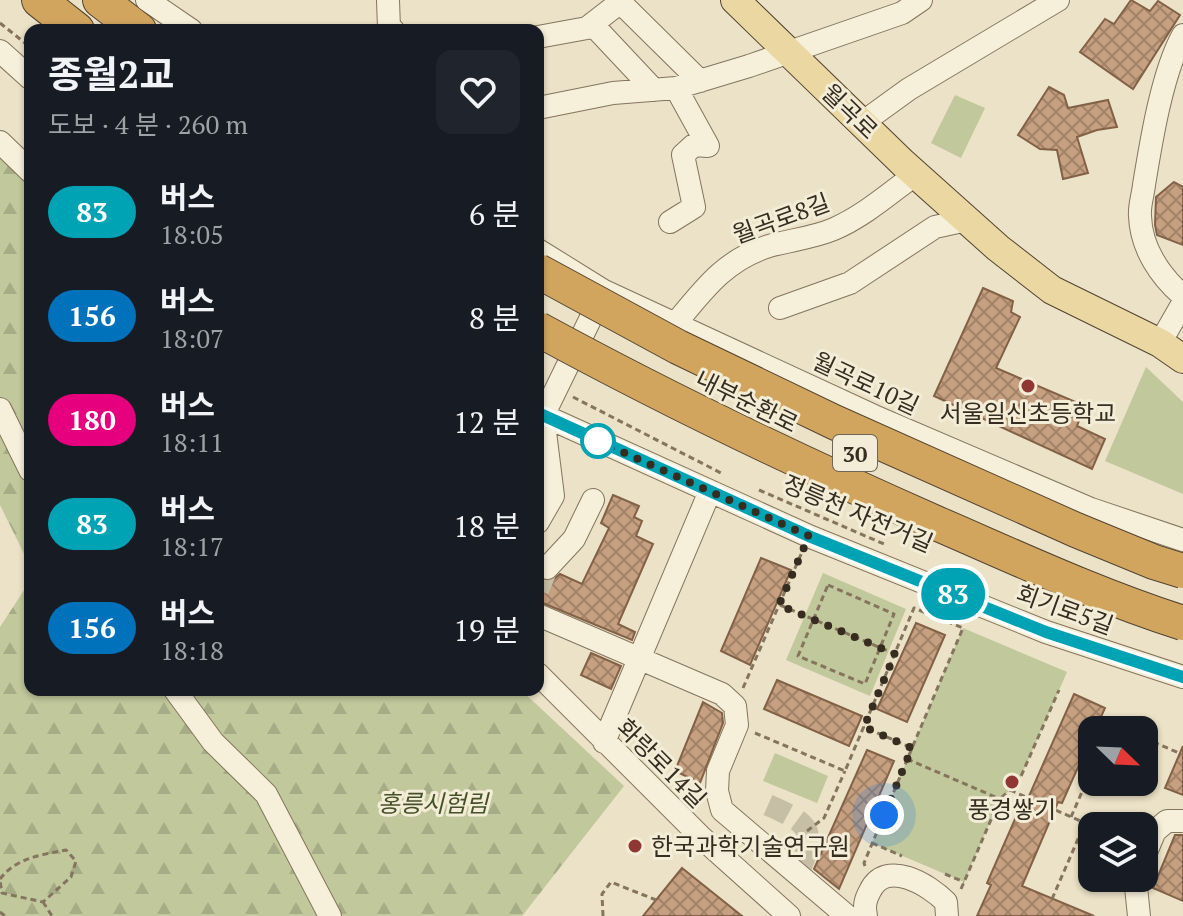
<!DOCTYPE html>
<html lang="ko">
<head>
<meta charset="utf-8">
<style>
  :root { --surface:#171b24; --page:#20242c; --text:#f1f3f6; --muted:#9ea1a6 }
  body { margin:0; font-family:"PT Serif","Noto Sans KR",serif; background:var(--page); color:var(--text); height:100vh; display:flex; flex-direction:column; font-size:30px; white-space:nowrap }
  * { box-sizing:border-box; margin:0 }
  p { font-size:26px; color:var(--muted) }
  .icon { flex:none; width:44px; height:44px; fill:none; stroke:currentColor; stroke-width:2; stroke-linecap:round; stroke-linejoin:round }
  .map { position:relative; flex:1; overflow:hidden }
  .side { position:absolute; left:24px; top:24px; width:520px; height:672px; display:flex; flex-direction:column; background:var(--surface); border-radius:16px; box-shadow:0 2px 6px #0004 }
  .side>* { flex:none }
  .badge { padding:0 16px; border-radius:26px; font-size:28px; line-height:52px }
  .needle { width:52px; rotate:113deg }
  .tools { position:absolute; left:1078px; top:716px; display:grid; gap:16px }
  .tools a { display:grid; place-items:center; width:80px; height:80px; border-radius:16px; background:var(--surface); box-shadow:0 2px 6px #0004; font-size:40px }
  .you { position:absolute; width:40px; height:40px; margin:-20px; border:6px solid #fff; border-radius:50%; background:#1a73e8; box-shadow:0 0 0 12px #1a73e833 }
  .map>.badge { position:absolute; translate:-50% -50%; box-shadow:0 0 0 4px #fff }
  .round { display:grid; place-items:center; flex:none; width:84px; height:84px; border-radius:16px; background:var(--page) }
  .overview { display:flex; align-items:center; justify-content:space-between; height:136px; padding:0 24px }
  h1 { font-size:38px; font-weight:700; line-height:60px }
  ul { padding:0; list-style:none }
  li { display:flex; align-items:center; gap:24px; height:104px; padding:0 24px }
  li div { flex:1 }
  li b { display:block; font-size:30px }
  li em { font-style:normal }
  li .badge { min-width:88px; font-weight:700; text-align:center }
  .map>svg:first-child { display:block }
</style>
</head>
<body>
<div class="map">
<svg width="1183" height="916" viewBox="0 0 1183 916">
  <defs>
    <pattern id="forest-firs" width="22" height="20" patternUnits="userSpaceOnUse" patternTransform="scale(2)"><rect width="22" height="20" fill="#c1c89b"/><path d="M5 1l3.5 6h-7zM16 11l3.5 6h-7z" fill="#a6ac85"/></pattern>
    <pattern id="building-cross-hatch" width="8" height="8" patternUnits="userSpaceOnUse" patternTransform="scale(2)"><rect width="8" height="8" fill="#c6a080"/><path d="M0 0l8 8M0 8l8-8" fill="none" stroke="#a28368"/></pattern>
  </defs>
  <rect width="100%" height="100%" fill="#ebe2c7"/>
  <path fill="#c1c89b" d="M955,95L985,108L961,158L931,143Z
    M1146,367L1183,402V494L1105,461Z
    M823,573L906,609L870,696L786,660Z
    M963,628L1067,672L1018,783L1000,799L964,882L872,843Z
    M775,753L828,776L817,803L763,781Z"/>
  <path fill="url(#forest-firs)" d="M0,156L30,182V566L0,505Z
    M30,581V690H521L624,786L522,916H0V627Z"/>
  <path fill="url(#building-cross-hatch)" stroke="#826146" stroke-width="2" d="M1131,0L1150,11L1158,1L1180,15L1133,89L1080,52L1105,19L1114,24Z
    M1049,87L1064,95L1068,108L1108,100L1117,127L1097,130L1077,137L1088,173L1063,179L1057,150L1040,149L1018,135Z
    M1174,182L1183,187V245L1157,235L1155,225L1156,197Z
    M983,288L1013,301L1011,312L1020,317L996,368L1085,406L1077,426L1105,439L1092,469L934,396Z
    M613,495L639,506L634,517L642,521L636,536L653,544L618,624L635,632L632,640L538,601V579L550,582L560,574L582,584L609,528L601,523Z
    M761,558L791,570L750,665L721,651Z
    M916,623L945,635L907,722L877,709Z
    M591,653L621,666L611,689L581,675Z
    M777,680L862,716L849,746L764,709Z
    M1074,694L1105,708L1095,730H1092V736L1062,803L1058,802L1022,886L1094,916H977L991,885L987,883L1019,810L1022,812Z
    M703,702L722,713L723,723L700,783L675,771Z
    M1183,746V795L1165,788Z
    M867,750L894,761L839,889L814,869Z
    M1175,835H1183V901L1153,888Z
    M682,868L742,916H643Z"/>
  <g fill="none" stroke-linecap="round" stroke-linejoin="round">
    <path stroke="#c7bea6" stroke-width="22" stroke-dasharray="22 11" stroke-linecap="butt" d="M538,590L547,568
      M768,805C811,824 817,830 798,874"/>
    <defs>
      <path id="minor" d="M147,0L191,30
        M388,0L389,28L393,30
        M592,24L654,90
        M1183,35C1162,73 1151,142 1144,185C1143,195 1139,206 1140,216C1141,248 1160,276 1183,296
        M538,37L587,28L614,7L623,5L700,81
        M0,51L30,78
        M538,108L613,93L676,88L749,66L902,13L921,0
        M862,123L909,89L1058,0
        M0,142L30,171
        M670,222L694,207L683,155L694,145L708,146L676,88
        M538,250L604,291L874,416L1091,509L1183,540
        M780,308L850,283L935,227L967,220
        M676,323C704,289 725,260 769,246C790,240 813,238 834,229C864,216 890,193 916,174
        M1160,343L1183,303
        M0,409L30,470
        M538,413L811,537L1046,632L1183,677
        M543,416L604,291
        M538,522L553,496L543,416
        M547,568L574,539L593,500
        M538,615L722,694L735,706L737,725L718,771L717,791L722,810L847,916
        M538,674L702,838L789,916
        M175,690L213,742L266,794L330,916
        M604,742L710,491
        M1144,857L1155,831L1167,821H1183
        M1137,878L1136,887L1139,916
        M866,916C864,906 865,900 870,891C886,858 929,885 946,902L947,916"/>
      <path id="major" d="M735,0L903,163L998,248L1052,290L1160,343L1183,359"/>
      <path id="highway" d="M39,0L77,30
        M100,0L139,30"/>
    </defs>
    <use href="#minor" stroke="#85745e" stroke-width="24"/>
    <use href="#major" stroke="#534331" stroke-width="30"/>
    <use href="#highway" stroke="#534331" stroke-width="36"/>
    <path stroke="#85745e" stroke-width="3" stroke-dasharray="6 4" stroke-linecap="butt" d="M0,23L30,47
      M573,397L723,474
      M759,490L884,544
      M828,585L894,614L865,684L798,656Z
      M780,605L895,654
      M743,688L802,552
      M1109,730L1112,724L1126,730
      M755,733L845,771L914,608L963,628L912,748L864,727
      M1144,738L1179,753
      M907,759L1000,799
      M1010,790L1092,826
      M1071,817L1092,769
      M807,831L824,818L845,771
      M872,843L902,856
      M865,866L864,863L912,748
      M945,874L964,882
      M0,879C16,858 40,855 66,850L76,861L71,877L43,902L2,893L0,881
      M961,889L1000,799L1018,783L1059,690
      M1052,899L1085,823
      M43,902L52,916
      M0,912L5,916
      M603,916L602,894L611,882L656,900"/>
    <use href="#minor" stroke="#f6efd9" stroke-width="22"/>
    <use href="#major" stroke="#ead7a2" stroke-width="28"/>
    <use href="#highway" stroke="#d2a55f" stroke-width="34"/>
    <defs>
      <path id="highway-bridge" d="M538,271L678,347L834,422L1076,530L1154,562L1183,571
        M538,329C668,400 800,463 936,523C1017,558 1098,596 1183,623"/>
    </defs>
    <use href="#highway-bridge" stroke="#534331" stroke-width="36" stroke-linecap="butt"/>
    <use href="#highway-bridge" stroke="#d2a55f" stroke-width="34"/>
  </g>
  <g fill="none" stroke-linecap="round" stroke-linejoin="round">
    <defs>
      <path id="line" d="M538,413L811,537L1046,632L1183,677"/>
    </defs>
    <use href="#line" stroke="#fff" stroke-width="18"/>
    <use href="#line" stroke="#00a3b4" stroke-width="12"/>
    <path stroke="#362c20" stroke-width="8" stroke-dasharray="0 14.4" d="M598,441L809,536L779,605L895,654L864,727L912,748L884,815"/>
  </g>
  <g fill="#8f3733" stroke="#f3ecd6" stroke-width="3">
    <circle cx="1028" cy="386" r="8"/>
    <circle cx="1012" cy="782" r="8"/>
    <circle cx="635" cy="846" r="8"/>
  </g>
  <circle fill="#fff" stroke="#00a3b4" stroke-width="4" cx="598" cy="441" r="16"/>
  <g text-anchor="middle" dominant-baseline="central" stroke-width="6" stroke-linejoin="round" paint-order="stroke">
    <rect fill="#f3ecd6" stroke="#6f6657" stroke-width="2" x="833" y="435" width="44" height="36" rx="6"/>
    <g font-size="22" font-weight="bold" fill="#362c20">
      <text x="855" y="453">30</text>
    </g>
    <g font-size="24" fill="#362c20" stroke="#f3ecd6">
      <text transform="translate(850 111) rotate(44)">월곡로</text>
      <text transform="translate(781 218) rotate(-20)">월곡로8길</text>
      <text transform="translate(866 383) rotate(25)">월곡로10길</text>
      <text transform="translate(747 401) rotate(26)">내부순환로</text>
      <text transform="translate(858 513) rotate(23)">정릉천 자전거길</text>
      <text transform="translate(1065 609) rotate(20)">회기로5길</text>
      <text transform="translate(662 763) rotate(45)">화랑로14길</text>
    </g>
    <g font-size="24" fill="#362c20" stroke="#f3ecd6">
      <text x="1028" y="413">서울일신초등학교</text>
      <text x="1012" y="809">풍경쌓기</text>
      <text x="651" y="846" text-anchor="start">한국과학기술연구원</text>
    </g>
    <g font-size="24" font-style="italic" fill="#455129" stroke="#f3ecd6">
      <text x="433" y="803">홍릉시험림</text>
    </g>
  </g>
</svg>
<div class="tools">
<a><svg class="needle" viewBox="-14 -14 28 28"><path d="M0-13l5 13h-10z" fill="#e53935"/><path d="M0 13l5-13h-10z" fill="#9ea1a6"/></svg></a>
<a><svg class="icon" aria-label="layers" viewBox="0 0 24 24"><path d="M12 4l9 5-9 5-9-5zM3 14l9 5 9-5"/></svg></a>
</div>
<div class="you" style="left:884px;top:815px"></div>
<b class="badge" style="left:953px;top:594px;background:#00a3b4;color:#fff">83</b>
<section class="side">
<div class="overview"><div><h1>종월2교</h1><p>도보 · 4 분 · 260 m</p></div><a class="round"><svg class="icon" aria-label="heart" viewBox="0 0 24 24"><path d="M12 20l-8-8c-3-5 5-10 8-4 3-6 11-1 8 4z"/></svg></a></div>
<ul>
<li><span class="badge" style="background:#00a3b4;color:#fff">83</span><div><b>버스</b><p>18:05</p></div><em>6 분</em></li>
<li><span class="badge" style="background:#0072bc;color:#fff">156</span><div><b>버스</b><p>18:07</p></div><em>8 분</em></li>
<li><span class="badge" style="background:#e6007e;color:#fff">180</span><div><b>버스</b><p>18:11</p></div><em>12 분</em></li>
<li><span class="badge" style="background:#00a3b4;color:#fff">83</span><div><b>버스</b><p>18:17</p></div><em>18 분</em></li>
<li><span class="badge" style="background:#0072bc;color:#fff">156</span><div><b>버스</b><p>18:18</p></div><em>19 분</em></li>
</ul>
</section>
</div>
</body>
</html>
